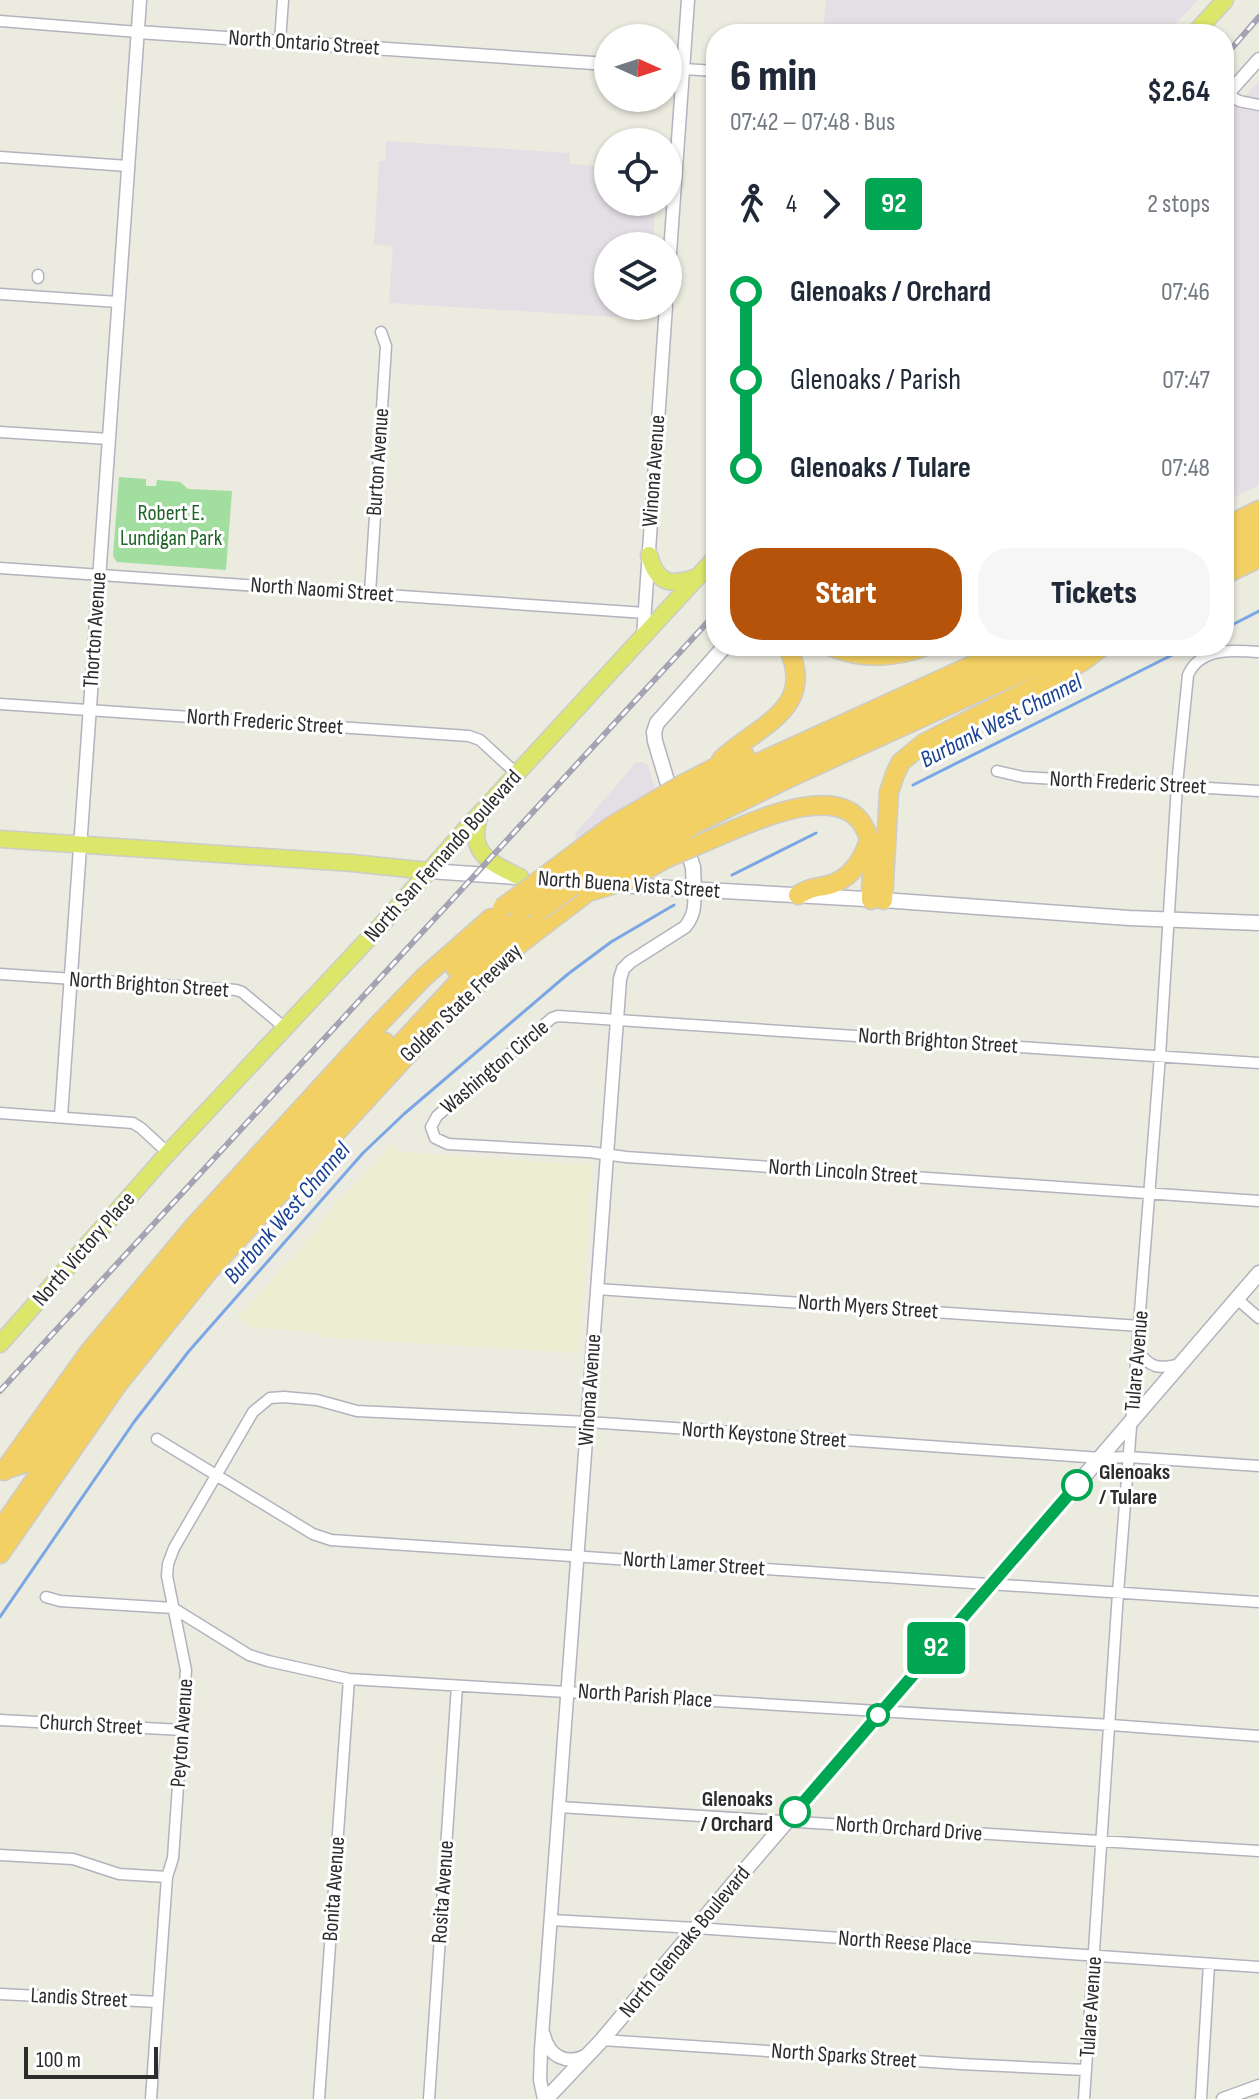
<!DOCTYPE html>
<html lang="en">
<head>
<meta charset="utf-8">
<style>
  :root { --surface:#fff; --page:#f6f6f7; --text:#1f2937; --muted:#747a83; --accent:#b45309 }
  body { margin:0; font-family:"Sofia Sans Condensed",sans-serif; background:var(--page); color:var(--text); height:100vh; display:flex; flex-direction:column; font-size:30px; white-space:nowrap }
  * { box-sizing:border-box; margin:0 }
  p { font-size:26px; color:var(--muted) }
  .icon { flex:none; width:44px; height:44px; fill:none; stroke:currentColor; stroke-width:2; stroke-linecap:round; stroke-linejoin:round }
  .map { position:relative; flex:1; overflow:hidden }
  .panel { position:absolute; left:706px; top:24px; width:528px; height:632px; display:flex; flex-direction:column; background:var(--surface); border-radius:32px; box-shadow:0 2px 6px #0004 }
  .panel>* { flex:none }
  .badge { padding:0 16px; border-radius:6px; font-size:28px; line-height:52px }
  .needle { width:52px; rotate:93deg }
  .buttons { position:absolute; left:594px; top:24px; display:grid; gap:16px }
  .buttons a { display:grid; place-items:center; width:88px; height:88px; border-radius:50%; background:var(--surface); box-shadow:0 2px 6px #0004; font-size:40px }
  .scale { position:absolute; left:24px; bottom:20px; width:134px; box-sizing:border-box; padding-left:8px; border:4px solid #2c2c2c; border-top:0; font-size:22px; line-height:28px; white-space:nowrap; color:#2c2c2c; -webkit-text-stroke:6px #fff; paint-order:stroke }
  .map>.badge { position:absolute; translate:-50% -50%; box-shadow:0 0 0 4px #fff }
  .legs { display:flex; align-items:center; gap:12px; height:88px; padding:0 24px; font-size:26px }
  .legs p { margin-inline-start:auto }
  .head { display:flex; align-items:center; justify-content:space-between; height:136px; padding:0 24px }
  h1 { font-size:44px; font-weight:800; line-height:60px }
  .cta { display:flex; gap:16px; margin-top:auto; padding:16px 24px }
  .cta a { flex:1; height:92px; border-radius:32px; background:var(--accent); color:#fff; font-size:32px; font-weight:800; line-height:92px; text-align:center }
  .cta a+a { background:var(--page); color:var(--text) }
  ul { padding:0 24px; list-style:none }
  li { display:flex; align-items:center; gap:28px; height:88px; font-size:30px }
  li i { display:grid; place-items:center; width:12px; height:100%; margin:0 10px; background:currentColor }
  li i::after { content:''; width:20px; height:20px; margin:-10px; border:6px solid; border-radius:50%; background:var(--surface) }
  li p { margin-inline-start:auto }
  li:first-child i { background:linear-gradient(#0000 50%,currentColor 0) }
  li:last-child i { background:linear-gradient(currentColor 50%,#0000 0) }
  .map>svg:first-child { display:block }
</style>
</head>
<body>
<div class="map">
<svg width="1259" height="2099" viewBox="0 0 1259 2099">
  <rect width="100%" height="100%" fill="#ecebdf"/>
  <path fill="#e3dfe5" d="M826,0H1198L1166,34H823Z
    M1259,81V485L1224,503V119Z
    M386,141L570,153V164L608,167V202H655L653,246H608V306H649L648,319L389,303L393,246L374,245L379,161H385Z
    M636,762H643L648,765L670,842L591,860L574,835Z"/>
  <path fill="#ececd0" d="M392,1144L399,1152L592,1165L579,1353L321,1337V1333L249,1327L238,1317L310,1238L337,1203Z"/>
  <path fill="#a1dea0" d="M119,477L146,479V486H156L157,480L180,482L188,489L232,491L226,570L117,562L113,556Z"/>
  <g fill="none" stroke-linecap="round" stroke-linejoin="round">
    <path stroke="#7aa6e6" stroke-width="3" d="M1224,629L1259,611
      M913,785L1190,646
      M732,875L816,833
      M0,1617L134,1422L189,1351L363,1153L404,1114L568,974L611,942L674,905"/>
    <defs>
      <path id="minor" d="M0,21L138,32
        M280,41L283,0
        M683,69L716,71
        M1227,94L1239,101L1259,105
        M0,157L128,166
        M38,275V278
        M0,294L118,302
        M0,432L109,439
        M0,568L645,613
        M370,593L386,346L381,332
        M0,704L469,736L480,740L517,774
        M997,771L1023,777L1259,791
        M0,974L236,990L242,992L285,1028
        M1259,1063L558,1016L552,1018L437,1116L431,1127L435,1138L448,1144L589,1152L626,1157L1259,1201
        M0,1113L133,1123L141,1128L168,1153
        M597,1289L1140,1326
        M1237,1299L1259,1318
        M1138,1351C1151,1369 1159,1369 1180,1364
        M157,1439L313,1534L331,1540L1259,1602
        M46,1597L60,1601L173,1608L249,1655L268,1661L349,1679L1111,1725L1259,1736
        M0,1720L182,1730
        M559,1807L1259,1851
        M0,1855L73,1859L119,1874L167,1877
        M551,1920L696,1928L1259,1967
        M0,1994L158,2002
        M602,2040L961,2064L1086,2070
        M151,2099L167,1877L173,1858L186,1670L167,1576L168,1564L174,1548L253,1412L270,1398L284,1397L317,1400L357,1411L588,1422L1101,1458L1129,1457L1259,1466
        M319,2099L349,1679
        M429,2099L457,1686
        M1084,2099L1118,1593L1160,1056L1177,785L1188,675C1200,647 1234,650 1259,652
        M1201,2099L1209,1964"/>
      <path id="tertiary" d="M138,32L608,64
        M1224,98L1259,59
        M668,281L688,0
        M643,637L666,306
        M61,1116L140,0
        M544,2035C549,2056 566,2066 587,2055
        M544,2099L540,2080L541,2050L620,979L623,969L630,962L685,927C695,915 695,904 694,889
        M1223,2099L1259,2086"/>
      <path id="secondary" d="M673,801L655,741L654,732L657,723L725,646
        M684,840L693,867L694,889
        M429,871L516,877
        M617,885L883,900L1129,918L1259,923
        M546,2099L602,2040L733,1884L1259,1273"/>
      <path id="primary" d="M1194,34L1225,0
        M649,555C657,583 669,587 697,577
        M480,815C466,853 491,863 520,877
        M0,839L352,863L429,871
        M0,1344L168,1153L384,922L464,831L716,557"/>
      <path id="motorway" d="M1224,527L1259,510
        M1224,545L1259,527
        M1224,561L1259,543
        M1224,575L1259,558
        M829,646C863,660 894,658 927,646
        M721,760C756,726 819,709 787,646
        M683,784L714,768L745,756
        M687,799L736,773L1014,646
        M691,811L786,765L1045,646
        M695,824L789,778L1079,646
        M707,841C744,826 843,775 866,831C875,852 871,878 871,900
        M798,895C810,887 816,888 829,885C850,879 861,863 868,843
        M883,900L889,792L895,774L901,762L924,743L1082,662L1103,646
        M455,968L497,929L521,910
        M4,1470L29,1462L101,1362L166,1280L203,1237L385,1042
        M4,1471L89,1352L194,1226L375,1028L424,977L491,918
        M0,1530L104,1380L164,1302L254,1202L460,980L539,911
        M0,1554L118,1384L208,1272L435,1025L521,943L588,892"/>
    </defs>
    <use href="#minor" stroke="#b4b2be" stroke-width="13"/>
    <use href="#tertiary" stroke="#b4b2be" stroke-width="15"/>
    <use href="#secondary" stroke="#b4b2be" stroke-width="17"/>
    <use href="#primary" stroke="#ccc" stroke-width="19"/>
    <use href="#motorway" stroke="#ccc" stroke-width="21"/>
    <use href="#minor" stroke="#fff" stroke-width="10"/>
    <use href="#tertiary" stroke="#fff" stroke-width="12"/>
    <use href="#secondary" stroke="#fff" stroke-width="14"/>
    <use href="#primary" stroke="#dbe66a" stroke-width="16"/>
    <use href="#motorway" stroke="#f2d064" stroke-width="18"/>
    <defs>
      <path id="rail" d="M1224,57L1259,17
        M0,1391L716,613"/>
    </defs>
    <use href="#rail" stroke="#a5a2b4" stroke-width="6"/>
    <use href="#rail" stroke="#fff" stroke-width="3" stroke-dasharray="9" stroke-linecap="butt"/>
    <defs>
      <path id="motorway-bridge" d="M603,881L695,824
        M588,892L629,880L665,859L707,841
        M502,908L613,825L683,784
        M521,910C573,868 628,830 687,799
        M539,911C588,875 638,842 691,811"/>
    </defs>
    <use href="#motorway-bridge" stroke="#ccc" stroke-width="21" stroke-linecap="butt"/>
    <use href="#motorway-bridge" stroke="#f2d064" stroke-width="18"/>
  </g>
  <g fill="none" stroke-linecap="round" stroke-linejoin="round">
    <defs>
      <path id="line-1" d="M795,1812L1077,1485"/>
    </defs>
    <use href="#line-1" stroke="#fff" stroke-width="18"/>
    <use href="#line-1" stroke="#00a651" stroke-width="12"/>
  </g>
  <g fill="#fff" stroke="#00a651" stroke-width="4">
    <circle cx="1077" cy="1485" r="14"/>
    <circle cx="878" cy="1715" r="10"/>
    <circle cx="795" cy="1812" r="14"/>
  </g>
  <g text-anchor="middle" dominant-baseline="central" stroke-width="6" stroke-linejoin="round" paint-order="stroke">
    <g font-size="22" fill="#2c2c2c" stroke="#fff">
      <text transform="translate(304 43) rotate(4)">North Ontario Street</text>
      <text transform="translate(378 462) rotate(-86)">Burton Avenue</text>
      <text transform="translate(654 471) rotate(-86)">Winona Avenue</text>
      <text transform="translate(322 590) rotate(4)">North Naomi Street</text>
      <text transform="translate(95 630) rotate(-86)">Thorton Avenue</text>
      <text transform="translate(265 722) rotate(4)">North Frederic Street</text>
      <text transform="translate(1128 783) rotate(3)">North Frederic Street</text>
      <text transform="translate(443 856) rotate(-48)">North San Fernando Boulevard</text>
      <text transform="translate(629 885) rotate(4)">North Buena Vista Street</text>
      <text transform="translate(149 985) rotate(4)">North Brighton Street</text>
      <text transform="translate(461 1003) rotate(-44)">Golden State Freeway</text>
      <text transform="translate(938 1041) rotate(4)">North Brighton Street</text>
      <text transform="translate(495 1067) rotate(-40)">Washington Circle</text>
      <text transform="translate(843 1172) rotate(4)">North Lincoln Street</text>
      <text transform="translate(84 1249) rotate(-49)">North Victory Place</text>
      <text transform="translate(868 1307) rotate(4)">North Myers Street</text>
      <text transform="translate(1137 1361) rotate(-85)">Tulare Avenue</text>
      <text transform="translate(590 1390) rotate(-86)">Winona Avenue</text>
      <text transform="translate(764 1435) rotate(4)">North Keystone Street</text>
      <text transform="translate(694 1564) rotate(4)">North Lamer Street</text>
      <text transform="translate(645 1696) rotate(4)">North Parish Place</text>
      <text transform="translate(91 1725) rotate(3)">Church Street</text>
      <text transform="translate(182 1733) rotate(-86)">Peyton Avenue</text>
      <text transform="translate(909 1829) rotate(4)">North Orchard Drive</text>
      <text transform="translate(334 1889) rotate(-86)">Bonita Avenue</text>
      <text transform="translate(443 1892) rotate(-86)">Rosita Avenue</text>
      <text transform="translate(685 1942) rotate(-50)">North Glenoaks Boulevard</text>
      <text transform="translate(905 1943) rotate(4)">North Reese Place</text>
      <text transform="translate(79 1998) rotate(3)">Landis Street</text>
      <text transform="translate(1091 2007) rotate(-86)">Tulare Avenue</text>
      <text transform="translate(844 2056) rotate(4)">North Sparks Street</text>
    </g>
    <g font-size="22" fill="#206428" stroke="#fff">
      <text x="171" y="513">Robert E.<tspan x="171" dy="25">Lundigan Park</tspan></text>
    </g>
    <g font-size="22" font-weight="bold" fill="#2c2c2c" stroke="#fff" text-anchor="start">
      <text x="1099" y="1472">Glenoaks<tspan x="1099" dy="25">/ Tulare</tspan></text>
      <text x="773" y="1799" text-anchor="end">Glenoaks<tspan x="773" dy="25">/ Orchard</tspan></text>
    </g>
    <g font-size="24" font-style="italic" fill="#184193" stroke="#fff">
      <text transform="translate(1001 721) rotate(-27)">Burbank West Channel</text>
      <text transform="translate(287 1213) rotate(-49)">Burbank West Channel</text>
    </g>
  </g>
</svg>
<div class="buttons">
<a><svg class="needle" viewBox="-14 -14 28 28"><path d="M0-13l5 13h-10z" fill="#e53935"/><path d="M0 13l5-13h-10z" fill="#747a83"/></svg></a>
<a><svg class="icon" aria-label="locate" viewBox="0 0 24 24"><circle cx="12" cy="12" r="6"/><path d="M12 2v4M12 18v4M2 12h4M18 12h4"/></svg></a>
<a><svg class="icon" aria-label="layers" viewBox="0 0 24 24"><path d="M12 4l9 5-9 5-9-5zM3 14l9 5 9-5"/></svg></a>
</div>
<div class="scale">100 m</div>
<b class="badge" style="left:936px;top:1648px;background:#00a651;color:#fff">92</b>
<section class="panel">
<div class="head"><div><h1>6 min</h1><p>07:42 – 07:48 · Bus</p></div><b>$2.64</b></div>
<div class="legs"><svg class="icon" aria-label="walk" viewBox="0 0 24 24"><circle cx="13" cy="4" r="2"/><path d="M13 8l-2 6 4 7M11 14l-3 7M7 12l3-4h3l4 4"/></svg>4<svg class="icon" aria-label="forward" viewBox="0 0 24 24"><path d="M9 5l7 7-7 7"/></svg><b class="badge" style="background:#00a651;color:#fff">92</b><p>2 stops</p></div>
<ul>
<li><i style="color:#00a651"></i><b>Glenoaks / Orchard</b><p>07:46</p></li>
<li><i style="color:#00a651"></i><span>Glenoaks / Parish</span><p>07:47</p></li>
<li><i style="color:#00a651"></i><b>Glenoaks / Tulare</b><p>07:48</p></li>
</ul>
<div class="cta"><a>Start</a><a>Tickets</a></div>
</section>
</div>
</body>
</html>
